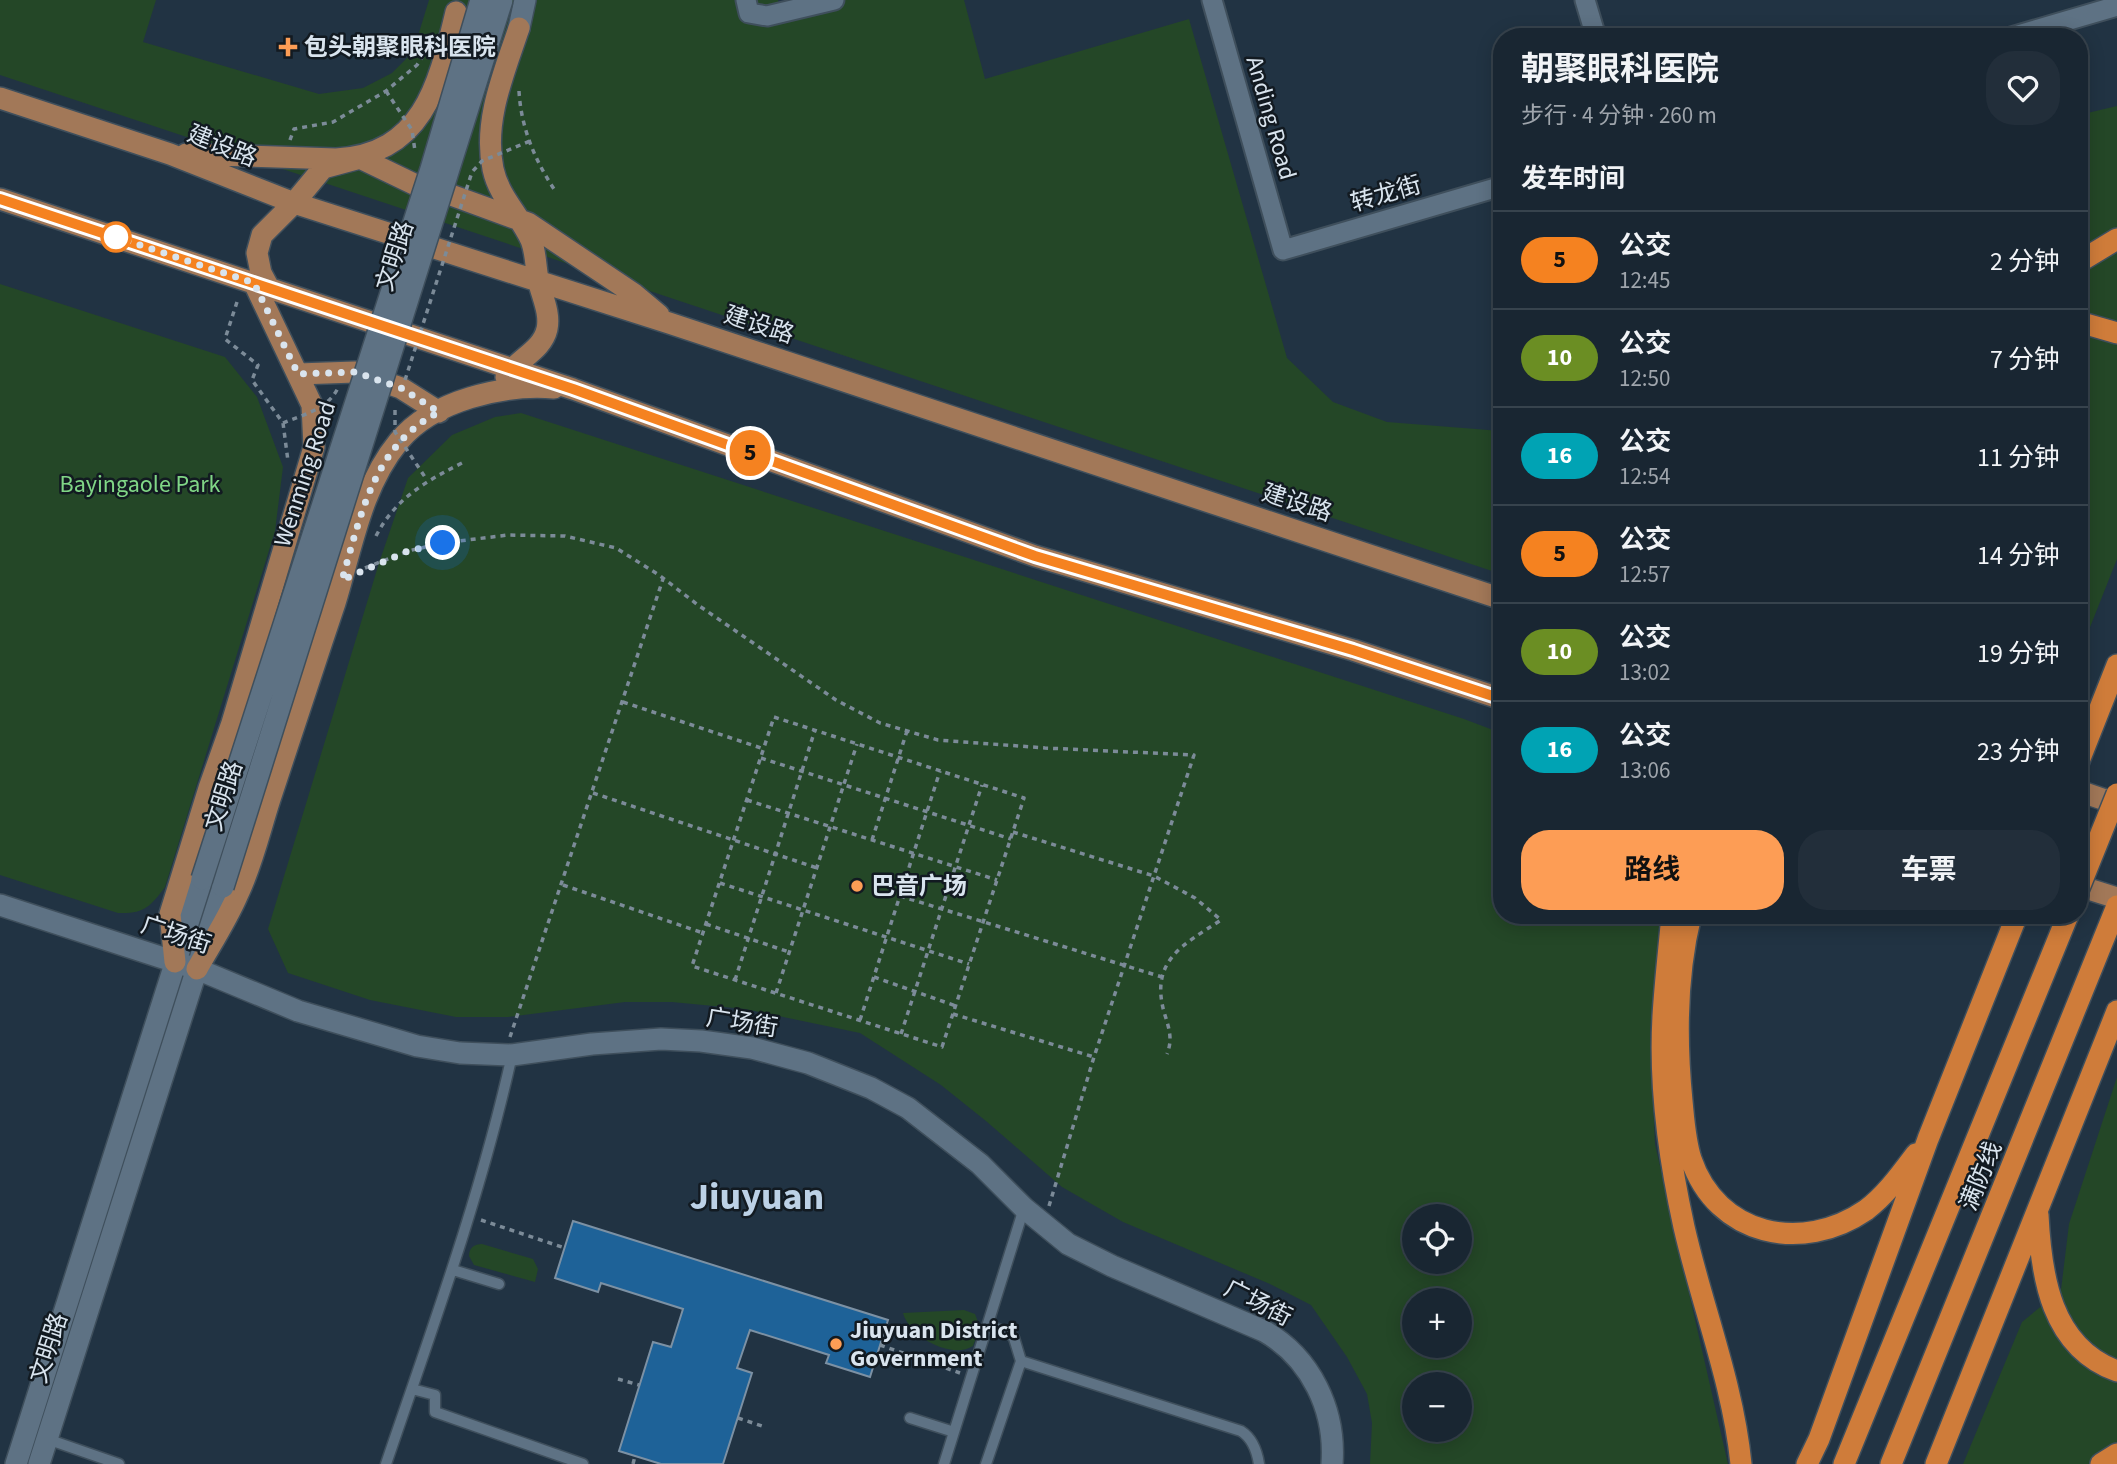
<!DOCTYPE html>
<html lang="zh">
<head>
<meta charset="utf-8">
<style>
  :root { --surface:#192632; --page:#222e3a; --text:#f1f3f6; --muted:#9fa5ac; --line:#37434d; --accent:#fd9d55 }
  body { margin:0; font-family:"Source Sans 3","Noto Sans SC",sans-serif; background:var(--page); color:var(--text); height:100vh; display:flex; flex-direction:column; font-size:26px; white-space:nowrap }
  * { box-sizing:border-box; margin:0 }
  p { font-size:23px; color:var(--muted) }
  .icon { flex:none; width:38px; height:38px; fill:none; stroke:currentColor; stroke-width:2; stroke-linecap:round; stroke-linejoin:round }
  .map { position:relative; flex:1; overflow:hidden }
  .drawer { position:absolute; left:1493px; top:28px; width:595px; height:896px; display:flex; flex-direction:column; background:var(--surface); border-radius:28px; box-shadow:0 4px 18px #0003,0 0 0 2px var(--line) }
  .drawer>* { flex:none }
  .badge { padding:0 14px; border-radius:23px; font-size:24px; line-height:46px }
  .tools { position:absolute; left:1402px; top:1204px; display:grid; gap:14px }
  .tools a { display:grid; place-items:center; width:70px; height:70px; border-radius:50%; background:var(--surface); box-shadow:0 4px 18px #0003,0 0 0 2px var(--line); font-size:35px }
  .you { position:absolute; width:35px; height:35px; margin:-18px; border:5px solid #fff; border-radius:50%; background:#1a73e8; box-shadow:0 0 0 10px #1a73e833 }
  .map>.badge { position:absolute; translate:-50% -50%; box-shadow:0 0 0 4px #fff }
  h2 { padding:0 28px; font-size:26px; line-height:63px }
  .round { display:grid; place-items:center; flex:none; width:74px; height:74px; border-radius:28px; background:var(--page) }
  .head { display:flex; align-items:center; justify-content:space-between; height:119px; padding:0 28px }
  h1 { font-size:33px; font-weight:700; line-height:52px }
  .cta { display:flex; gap:14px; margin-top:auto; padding:14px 28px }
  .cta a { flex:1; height:80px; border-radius:28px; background:var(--accent); color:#111; font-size:28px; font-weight:700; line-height:80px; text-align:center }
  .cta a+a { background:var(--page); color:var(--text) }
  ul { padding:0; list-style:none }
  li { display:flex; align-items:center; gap:21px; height:98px; padding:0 28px; border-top:2px solid var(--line) }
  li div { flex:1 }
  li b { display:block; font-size:26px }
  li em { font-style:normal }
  li .badge { min-width:77px; font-weight:700; text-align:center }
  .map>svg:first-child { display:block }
</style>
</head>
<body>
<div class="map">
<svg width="2117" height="1464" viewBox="0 0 2117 1464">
  <rect width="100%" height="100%" fill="#213343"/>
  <path fill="#244727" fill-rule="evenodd" d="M0,0H156L143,42L319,94L363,88L392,73L413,52L429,0H778L779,3L792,0H964L985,79L1189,19L1287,358L1333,402L1387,422L1501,431V574L0,75Z
    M2117,106V559L2079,655V115Z
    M0,284L225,357L257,397L283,467L275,531L165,887C150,907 144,914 118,913L0,875Z
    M521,413L1464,719L1501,733L1502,915H1660L1650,1032L1655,1144L1728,1464H1370L1372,1423L1367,1394L1347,1357L1311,1305L1270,1284L1123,1222L1062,1187L986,1121L941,1085L860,1033L745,1009L672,1002H625L508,1017H456L370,1000L288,973L268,929L379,563L408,478L452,435L495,417ZM1414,1216H1460V1262H1414ZM1414,1300H1460V1346H1414ZM1414,1384H1460V1430H1414Z
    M2117,1077V1464H1963L2022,1322L2061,1290L2069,1224Z
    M482,1244L533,1259L538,1269L535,1282L474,1265L469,1256C469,1248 474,1244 482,1244Z
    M964,1310L975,1314L980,1327L973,1346C951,1360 909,1336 903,1313Z"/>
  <path fill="#1e6298" stroke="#7c91a4" stroke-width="2" d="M573,1221L888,1320L870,1377L826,1363L829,1355L750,1330L737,1368L752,1373L723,1464H661L619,1451L653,1342L671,1347L683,1309L601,1283L598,1292L555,1278Z"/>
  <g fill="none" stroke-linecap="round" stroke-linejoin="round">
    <defs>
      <path id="lane" d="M453,1270L499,1284
        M1021,1361L1241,1431C1252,1438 1257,1451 1259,1464
        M412,1389L435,1395V1412L583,1464
        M910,1418L954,1432
        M47,1439L119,1464
        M386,1464C432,1329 481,1195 512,1055
        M944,1464L1024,1208
        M986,1464L1021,1361L1014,1338L1010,1334L988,1325"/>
      <path id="street" d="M746,0L749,13L767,16L834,0
        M1212,0L1283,250L1502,186
        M1585,0L1596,37
        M2011,37L2117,6"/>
      <path id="secondary" d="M519,28L525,0
        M0,905L197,969L298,1011L417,1046L460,1053L512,1055L592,1044L661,1039L701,1041L752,1048L808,1063L871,1088L908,1108L980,1164L1024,1208L1068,1244L1112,1266L1264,1331C1311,1358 1336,1410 1332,1464
        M16,1464L202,879
        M39,1464L223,887"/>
      <path id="primary" d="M0,98L170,154L294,203L669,323L1502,599
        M186,154L336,159C424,154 439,83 456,12
        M0,199L573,389L1035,556L1353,650L1502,699
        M269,288L261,273L257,253L262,235L294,203L323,168L360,158L418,186L451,195L528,223L634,294L659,315
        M298,374L355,372L401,388L439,412
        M506,377C517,359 542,351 547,329C550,315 544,301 540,287C535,272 537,255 531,240C519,214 499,197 493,169C483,121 504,73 519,28
        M2079,791L2117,804
        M2079,886L2117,898
        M175,962L170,914L209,788L232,723L314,447L312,405L254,283
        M197,969C211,944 227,920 238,894C252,865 260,830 270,799C292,733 313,668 335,603C352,548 361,487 399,441C433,400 504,384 554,388"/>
      <path id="highway" d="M2079,262L2117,239
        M2079,322L2117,333
        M2079,761L2117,665
        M1672,915C1669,949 1665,982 1663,1016C1659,1085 1669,1159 1684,1227C1702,1306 1733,1383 1741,1464
        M1691,915C1676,975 1676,1040 1682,1101C1684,1121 1685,1140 1691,1159C1717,1236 1802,1254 1866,1210C1886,1195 1901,1174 1916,1154
        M2038,1215C2041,1276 2051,1347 2117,1371
        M1807,1464L1819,1439L1928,1139L2017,915
        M1844,1464L2068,915
        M1891,1464L2117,906
        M1936,1464L2117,1011
        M2101,1464L2117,1454"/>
    </defs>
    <use href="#lane" stroke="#3f4f5c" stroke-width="13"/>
    <use href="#street" stroke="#3f4f5c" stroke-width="23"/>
    <use href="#secondary" stroke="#3f4f5c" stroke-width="24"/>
    <use href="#primary" stroke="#3f4f5c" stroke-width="24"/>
    <use href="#highway" stroke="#3f4f5c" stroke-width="24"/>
    <path stroke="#7c8b98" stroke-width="3.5" stroke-dasharray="5 5" stroke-linecap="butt" d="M519,91C521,128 535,161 556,192
      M290,140L294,129L333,122L386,91L417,65L425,53
      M237,302L225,339L258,365L252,380L283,423L288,461
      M376,536C396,497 428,480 466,461
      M365,568L408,551L443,543L508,535L565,536L616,548L659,575L698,605L836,700L880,723L938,740L1045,748L1194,755L1094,1057L1049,1206
      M623,702L764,749
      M774,717L1024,798L942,1047L692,966Z
      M761,758L1011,839
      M593,793L817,868
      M747,800L997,880
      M1013,832L1154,876L1195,898L1221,920C1183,945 1150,960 1164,1012C1169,1028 1173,1039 1167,1054
      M872,840L907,731
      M720,883L969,964
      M563,885L703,933
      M900,896L1162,977
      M706,924L789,952
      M874,977L956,1006
      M735,980L815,730
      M776,993L857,744
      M953,1014L1094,1057
      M860,1020L940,771
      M901,1034L982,785
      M510,1037L663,579
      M481,1220L565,1248
      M880,1345L960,1373
      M618,1379L639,1385
      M738,1418L762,1426
      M633,1464L635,1456"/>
    <use href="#lane" stroke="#5e7284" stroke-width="10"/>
    <use href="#street" stroke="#5e7284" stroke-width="19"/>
    <use href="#secondary" stroke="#5e7284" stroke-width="21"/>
    <use href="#primary" stroke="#a27858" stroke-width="21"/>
    <use href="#highway" stroke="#cf7c3a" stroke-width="21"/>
    <defs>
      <path id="secondary-bridge" d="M202,879L431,169L481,0
        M223,887L502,0"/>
      <path id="highway-bridge" d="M2079,888L2117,794"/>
    </defs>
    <use href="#secondary-bridge" stroke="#3f4f5c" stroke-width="24" stroke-linecap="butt"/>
    <use href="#highway-bridge" stroke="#3f4f5c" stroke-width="24" stroke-linecap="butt"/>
    <path stroke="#7c8b98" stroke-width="3.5" stroke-dasharray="5 5" stroke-linecap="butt" d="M386,91L412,130L415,151
      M405,380L472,172L482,161L530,141
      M395,410V432L427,480
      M283,423C304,414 327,410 338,388"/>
    <use href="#secondary-bridge" stroke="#5e7284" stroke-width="21"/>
    <use href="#highway-bridge" stroke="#cf7c3a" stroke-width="21"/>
  </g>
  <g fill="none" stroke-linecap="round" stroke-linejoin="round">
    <defs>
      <path id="line" d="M0,199L573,389L1035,556L1353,650L1502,699"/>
    </defs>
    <use href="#line" stroke="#fff" stroke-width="16"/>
    <use href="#line" stroke="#f58220" stroke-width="10"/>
    <path stroke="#d9e4ee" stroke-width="7" stroke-dasharray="0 12.6" d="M116,237L254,283L298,374L355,372L401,388L439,412C373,446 361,515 342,580L408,551L443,543"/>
  </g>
  <g fill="#fd9d55" stroke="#121a21" stroke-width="2.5">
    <path d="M284.5 36.5h7v7h7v7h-7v7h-7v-7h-7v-7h7z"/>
    <circle cx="857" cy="886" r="7"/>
    <circle cx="836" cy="1344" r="7"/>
  </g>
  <circle fill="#fff" stroke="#f58220" stroke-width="3.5" cx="116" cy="237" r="14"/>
  <g text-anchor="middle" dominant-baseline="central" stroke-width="5" stroke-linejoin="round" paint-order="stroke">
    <g font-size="24" font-weight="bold" fill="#d9e4ee" stroke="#121a21" text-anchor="start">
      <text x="304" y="47">包头朝聚眼科医院</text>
      <text x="871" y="886">巴音广场</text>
      <text x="850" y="1330">Jiuyuan District<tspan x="850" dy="28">Government</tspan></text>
    </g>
    <g font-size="24" fill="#d9e4ee" stroke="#121a21">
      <text transform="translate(1271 118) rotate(74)">Anding Road</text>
      <text transform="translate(222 146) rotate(22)">建设路</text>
      <text transform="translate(1386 194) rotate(-16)">转龙街</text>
      <text transform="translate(395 256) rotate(-72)">文明路</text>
      <text transform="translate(759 325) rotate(18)">建设路</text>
      <text transform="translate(305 474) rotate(-72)">Wenming Road</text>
      <text transform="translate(1297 503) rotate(18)">建设路</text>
      <text transform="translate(224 796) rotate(-72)">文明路</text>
      <text transform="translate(176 935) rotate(18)">广场街</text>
      <text transform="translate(742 1023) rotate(9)">广场街</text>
      <text transform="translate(1981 1176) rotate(-68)">满防线</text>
      <text transform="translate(1258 1303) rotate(27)">广场街</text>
      <text transform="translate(49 1348) rotate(-72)">文明路</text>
    </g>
    <g font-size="24" fill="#80d686" stroke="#121a21">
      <text x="140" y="484">Bayingaole Park</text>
    </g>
    <g font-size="38" font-weight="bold" fill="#bcd1e6" stroke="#121a21">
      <text x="757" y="1197">Jiuyuan</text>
    </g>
  </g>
</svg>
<div class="tools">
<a><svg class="icon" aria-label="locate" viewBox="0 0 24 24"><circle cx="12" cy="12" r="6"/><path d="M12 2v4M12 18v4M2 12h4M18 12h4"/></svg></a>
<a>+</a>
<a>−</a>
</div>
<div class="you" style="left:443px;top:543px"></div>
<b class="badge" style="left:750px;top:453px;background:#f58220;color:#111">5</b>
<section class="drawer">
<div class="head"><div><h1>朝聚眼科医院</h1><p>步行 · 4 分钟 · 260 m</p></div><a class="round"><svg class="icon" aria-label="heart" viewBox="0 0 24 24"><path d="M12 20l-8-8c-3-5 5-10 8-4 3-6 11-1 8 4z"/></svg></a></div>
<h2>发车时间</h2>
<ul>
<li><span class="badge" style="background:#f58220;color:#111">5</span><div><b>公交</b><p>12:45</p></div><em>2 分钟</em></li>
<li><span class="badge" style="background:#6b8e23;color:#fff">10</span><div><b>公交</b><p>12:50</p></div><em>7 分钟</em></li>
<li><span class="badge" style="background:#00a3b4;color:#fff">16</span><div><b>公交</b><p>12:54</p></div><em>11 分钟</em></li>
<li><span class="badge" style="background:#f58220;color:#111">5</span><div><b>公交</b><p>12:57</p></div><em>14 分钟</em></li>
<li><span class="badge" style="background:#6b8e23;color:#fff">10</span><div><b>公交</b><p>13:02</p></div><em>19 分钟</em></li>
<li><span class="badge" style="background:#00a3b4;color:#fff">16</span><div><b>公交</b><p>13:06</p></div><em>23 分钟</em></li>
</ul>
<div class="cta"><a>路线</a><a>车票</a></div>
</section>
</div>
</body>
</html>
